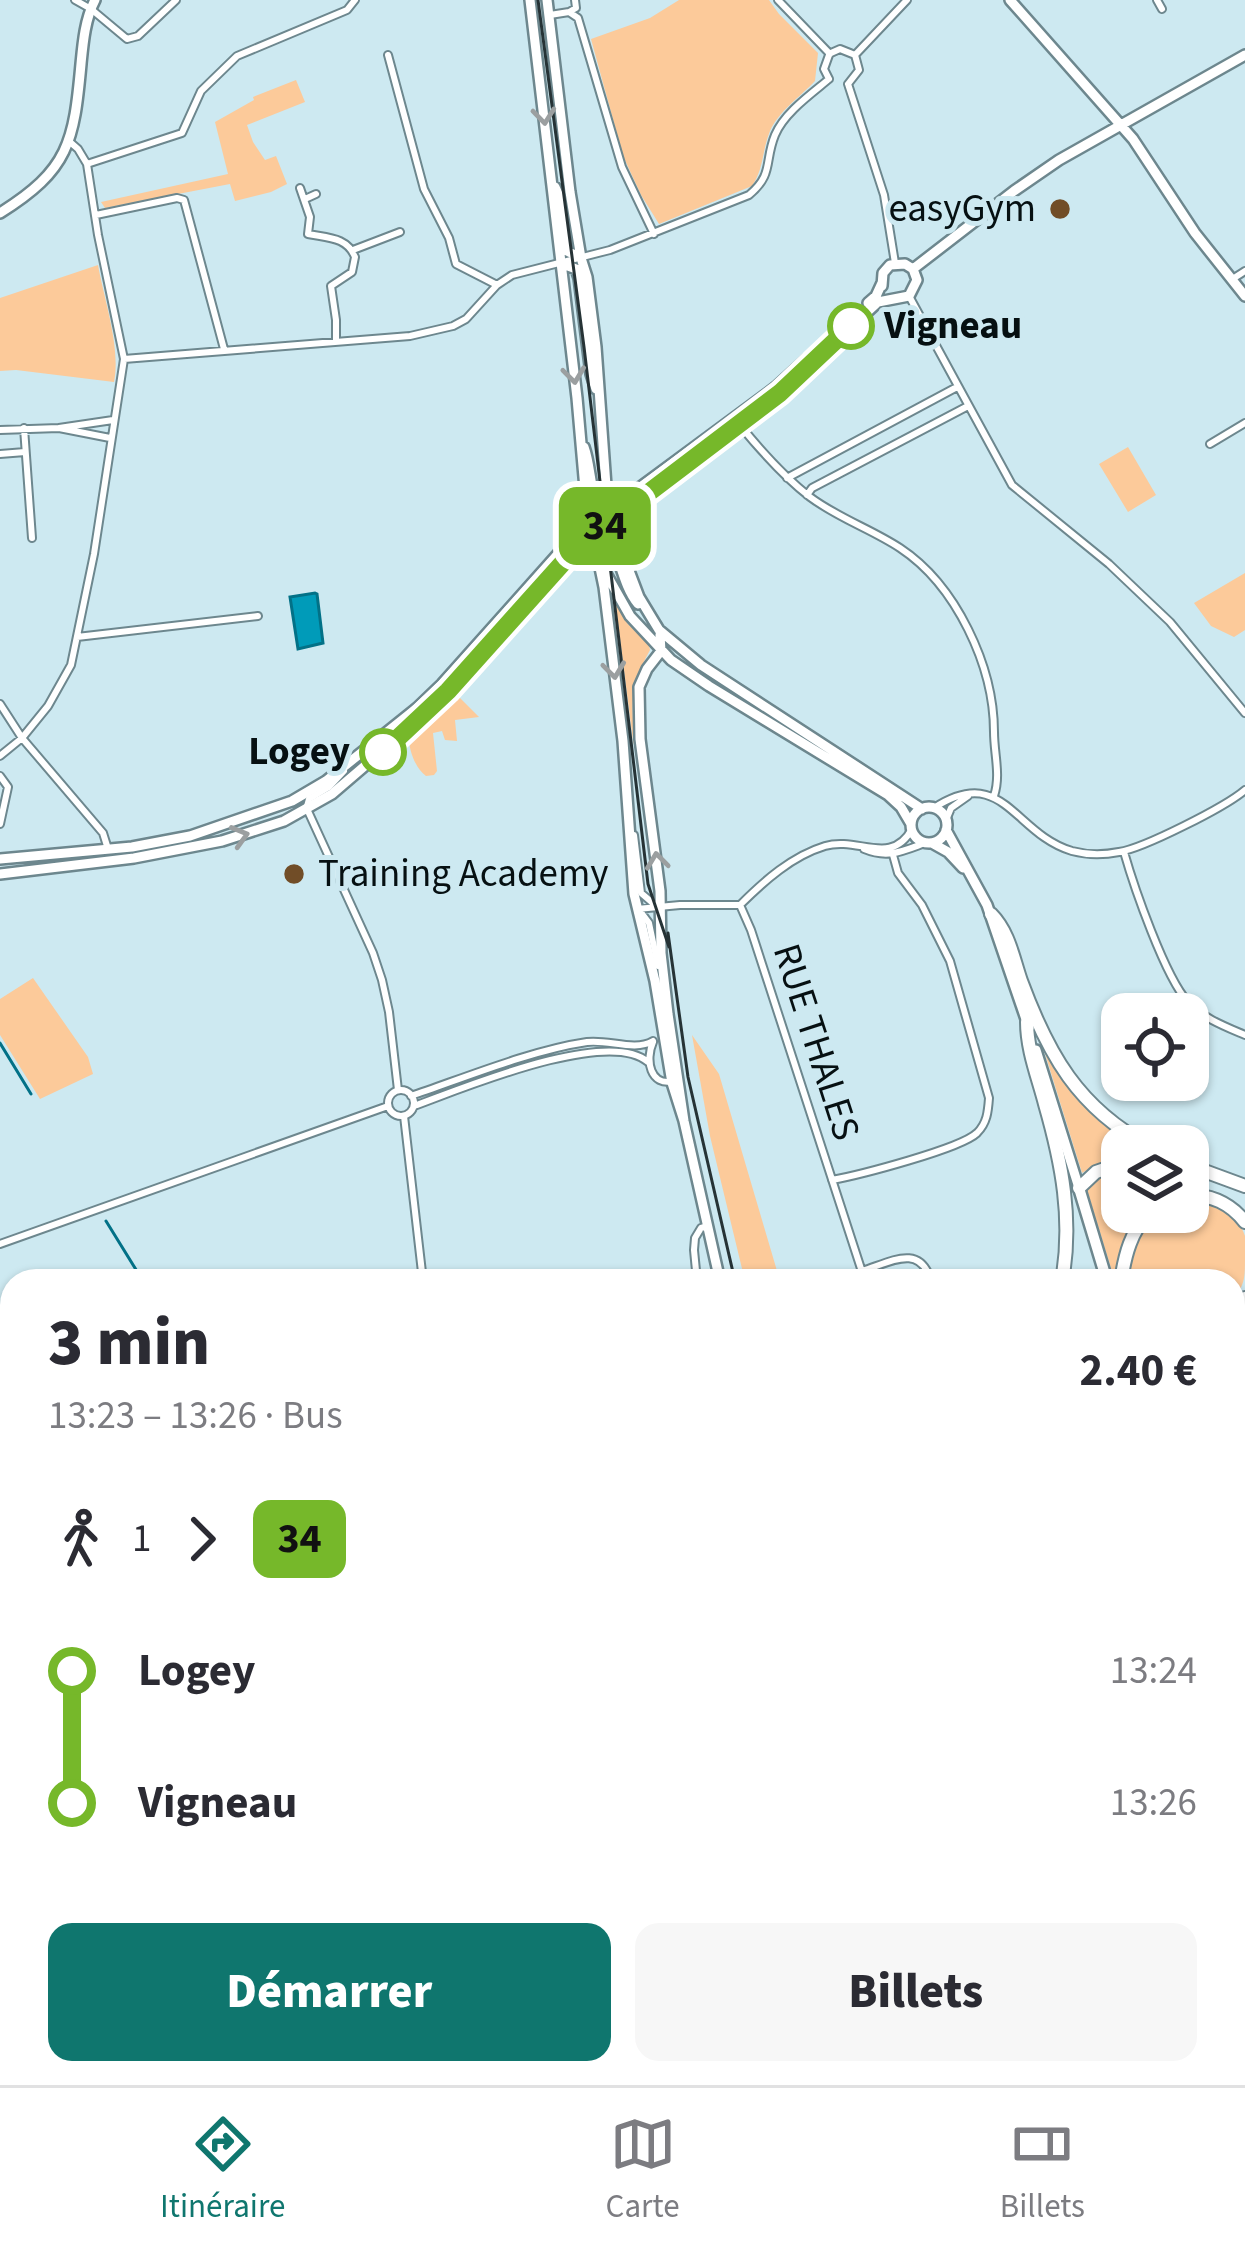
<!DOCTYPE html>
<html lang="fr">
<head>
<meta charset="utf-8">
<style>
  :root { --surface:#fff; --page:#f7f7f7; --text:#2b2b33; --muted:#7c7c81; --line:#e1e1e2; --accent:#0f766e }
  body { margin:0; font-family:"Source Sans 3",sans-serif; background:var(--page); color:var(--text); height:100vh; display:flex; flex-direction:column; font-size:45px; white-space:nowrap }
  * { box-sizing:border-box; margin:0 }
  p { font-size:39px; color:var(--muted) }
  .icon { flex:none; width:66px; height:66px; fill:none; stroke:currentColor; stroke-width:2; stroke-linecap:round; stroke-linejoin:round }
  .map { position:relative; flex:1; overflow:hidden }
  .sheet { position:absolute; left:0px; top:1269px; width:1245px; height:816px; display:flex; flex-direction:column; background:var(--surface); border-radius:36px 36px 0 0; box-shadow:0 3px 9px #0004 }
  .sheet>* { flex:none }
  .badge { padding:0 24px; border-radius:18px; font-size:42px; line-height:78px }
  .controls { position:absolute; left:1101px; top:993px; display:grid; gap:24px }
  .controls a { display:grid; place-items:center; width:108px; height:108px; border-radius:24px; background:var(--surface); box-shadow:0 3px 9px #0004; font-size:60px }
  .map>.badge { position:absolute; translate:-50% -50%; box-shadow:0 0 0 6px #fff }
  .legs { display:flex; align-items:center; gap:18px; height:132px; padding:0 48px; font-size:39px }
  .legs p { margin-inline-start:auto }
  .overview { display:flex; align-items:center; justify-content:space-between; height:204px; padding:0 48px }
  h1 { font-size:66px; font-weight:800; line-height:90px }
  .primary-button { display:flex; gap:24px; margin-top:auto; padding:24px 48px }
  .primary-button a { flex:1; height:138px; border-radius:24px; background:var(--accent); color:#fff; font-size:48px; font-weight:800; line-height:138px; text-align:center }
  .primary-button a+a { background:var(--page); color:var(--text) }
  ul { padding:0 48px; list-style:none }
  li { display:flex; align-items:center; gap:42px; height:132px; font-size:45px }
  li i { display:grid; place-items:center; width:18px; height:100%; margin:0 15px; background:currentColor }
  li i::after { content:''; width:30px; height:30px; margin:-15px; border:9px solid; border-radius:50%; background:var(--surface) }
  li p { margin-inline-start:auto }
  li:first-child i { background:linear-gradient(#0000 50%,currentColor 0) }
  li:last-child i { background:linear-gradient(currentColor 50%,#0000 0) }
  .menu { display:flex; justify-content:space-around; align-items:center; height:168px; border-top:3px solid var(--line); background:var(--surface); font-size:33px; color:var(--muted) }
  .menu a { display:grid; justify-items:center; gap:6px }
  .menu .selected { color:var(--accent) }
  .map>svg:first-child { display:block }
</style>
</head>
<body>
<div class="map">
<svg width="1245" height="2085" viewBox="0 0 1245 2085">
  <rect width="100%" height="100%" fill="#cde9f1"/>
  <path fill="#fcca9a" d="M679,0H769L779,14L818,53L815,81C800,97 779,111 770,131C762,150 764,169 752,186L659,224L641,195L623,156L591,39L650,18Z
    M296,80L305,102L247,125L253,142L265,160L276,156L287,184L271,192L235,201L230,184L105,208L101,202L228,174L215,122L254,100L253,97Z
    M98,265C104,299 121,348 114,382L16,370L0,371V298Z
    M1128,447L1156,495L1128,512L1099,464Z
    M1245,573V630L1234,637L1211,626L1194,603Z
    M615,599L628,619L627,623L649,645L650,650C625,694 632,719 640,767L633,741Z
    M454,695L458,696L479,717L455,720L457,741L445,740L442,731L433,733L437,771L434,775L426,776C416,769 409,751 409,739Z
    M33,978L88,1057L93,1074L40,1099L0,1035V999Z
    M692,1035L719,1074L780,1281H745L710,1136Z
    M1042,1044C1066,1087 1096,1122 1139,1146H1122V1156L1101,1162L1082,1173Z
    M1122,1168V1212H1140C1123,1233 1118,1255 1115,1281L1087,1190L1095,1178Z
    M1188,1201C1209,1203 1238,1212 1245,1236C1245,1242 1245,1249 1245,1256C1245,1280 1245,1282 1233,1302V1281H1128C1131,1252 1138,1232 1160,1212H1188Z"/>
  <path fill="#009bb9" stroke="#027187" stroke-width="3" d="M315,593L317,594L323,643L298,649L290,597Z"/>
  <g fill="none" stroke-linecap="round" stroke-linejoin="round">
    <path stroke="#027187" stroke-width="3" d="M0,1043L31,1094
      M106,1221L143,1281"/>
    <defs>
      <path id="street" d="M75,0L91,9L127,39L138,36L176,0
        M778,0L830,54
        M1157,0L1162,9
        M569,12L576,8L575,0
        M550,15L569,12L578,18L622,167L654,234
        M831,53L840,49L855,55
        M388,55L424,189L449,238L456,264L497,285
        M855,55L907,0
        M829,79L824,69L829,55
        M848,84L884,195L895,263
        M848,84L859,70L855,55
        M87,164L182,133L201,91L237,56L347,10L355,0
        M300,188L310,217L308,234C328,238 347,237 355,257L352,272L331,286L336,320V340
        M305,199L316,194
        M96,215L177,198L184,200L224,349
        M353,250L400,232
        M1231,280L1245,271
        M909,296L1012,485L1109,564L1170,622L1245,713
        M124,359L410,336L453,326L466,319L497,285L512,275L610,250L749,195C774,174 764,162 775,135C784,113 811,94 829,79
        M739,424C761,451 783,476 810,497C838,518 871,529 900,548C956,585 994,666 994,732C994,754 1001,775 994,796
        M24,428L32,538
        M0,430L59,428
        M110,438L59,428L113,420
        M1210,444L1245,423
        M0,454L25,452
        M787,478L957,387
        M807,495L812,488L968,406
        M77,637L258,616
        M0,704L22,738L103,833L108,849
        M0,756L22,738L48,706L71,665L94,554L124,359L98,235L87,164L78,149L70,142
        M0,776L8,787L0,824
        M307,806L309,799L329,787L344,771
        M934,808C1003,763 1014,834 1072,851C1087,855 1104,855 1119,852C1144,848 1225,807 1245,790
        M307,809L373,953L382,980L389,1012L398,1090
        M946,820L951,808L968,796
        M634,835L641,893L655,905
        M864,849C888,859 903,851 925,843
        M1124,852C1134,887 1165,977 1188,1002C1203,1018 1224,1026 1245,1035
        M740,905C764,881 792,856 825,846C858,836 891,867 912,829
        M637,909L680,905H740L751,930L865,1281
        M640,911L649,923L658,966
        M653,1042C645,1060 650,1087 674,1081
        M388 1103a13 13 0 1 1 26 0a13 13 0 1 1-26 0Z
        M411,1096C464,1078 532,1050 587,1042C609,1039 634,1052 653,1041
        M414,1106C461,1089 607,1027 648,1062
        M404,1116L423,1281
        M832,1180C859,1175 960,1149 977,1133C987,1123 988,1112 989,1098L950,961L922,905L898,873L893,855
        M0,1244L388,1106
        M862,1271C891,1262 920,1243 931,1281
        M697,1281L694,1250L695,1238L701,1228L708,1226
        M0,1422L12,1426
        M183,2073V2085
        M701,2073L704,2085
        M1198,2073L1200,2085
        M1060,2085L1076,2073"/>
      <path id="secondary" d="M530,0L577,398L586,500L604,587L623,741L634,894L655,981L672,1083L684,1121
        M547,0L570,192L581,258L587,277L596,347L606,486L628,568L639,597L659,630L701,665L922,809
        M1010,0L1133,139L1195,233L1245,296
        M555,187L559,196L567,251L581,258
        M0,213C69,170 74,142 81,64C83,43 85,19 95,0
        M560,263L576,269L579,278L591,374L596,389
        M913,269L1014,191L1059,160L1245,55
        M882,286L883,273L890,265L905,264L913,269
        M868,303L876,296L882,283
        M584,447C592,469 589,497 604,516
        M599,524C620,543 619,581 638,604
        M604,570L630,616L671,660L709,686L888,795L901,807L911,824
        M660,635L661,651L647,669L639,687L640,739L660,891L661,953L668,1014L684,1121L720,1281
        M911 825a18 18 0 1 1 36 0a18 18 0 1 1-36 0Z
        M946,830L987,905L1029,1028
        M932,843L948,852L963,868
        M0,859L132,847L190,836L292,801L326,781L417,708L442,684L574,536L776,387L807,359
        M0,874L134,858L222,841L284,821L332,794L423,716L577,547L780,393L878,302L909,296L917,280L913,269
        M1036,1050L1079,1188
        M913,2073L918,2085
        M935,2073L939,2085"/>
      <path id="primary" d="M1079,1188L1107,1281
        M1233,1590L1238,1605L1233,1625
        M1233,1661L1245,1699
        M1233,1702L1245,1737"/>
      <path id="highway" d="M991,914C1009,932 1013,958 1021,981C1048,1054 1078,1108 1149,1146
        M1027,1022C1027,1050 1038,1077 1045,1104C1062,1163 1073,1220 1062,1281
        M1188,1165L1245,1186
        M1079,1188L1096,1172L1122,1163
        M1188,1195C1212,1195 1230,1203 1245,1222
        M1121,1281C1125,1254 1131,1232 1149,1212
        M1233,1311L1245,1298
        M1233,1328L1245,1320
        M1233,1350L1245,1341
        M1233,1464L1245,1426
        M0,1655L12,1660
        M0,1681L12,1682
        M1233,1728L1245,1766"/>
    </defs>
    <use href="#street" stroke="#6d878e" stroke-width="10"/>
    <use href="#secondary" stroke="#6d878e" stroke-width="14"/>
    <use href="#primary" stroke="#6d878e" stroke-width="15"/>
    <use href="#highway" stroke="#6d878e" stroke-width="16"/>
    <use href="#street" stroke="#fff" stroke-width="6"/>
    <use href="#secondary" stroke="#fff" stroke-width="9"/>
    <use href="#primary" stroke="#fff" stroke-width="10"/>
    <use href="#highway" stroke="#fff" stroke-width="12"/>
    <path stroke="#263336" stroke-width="3" d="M538,0L584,347L648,884L669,947
      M668,933L688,1077L735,1281
      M922,2073L926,2085"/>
  </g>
  <defs><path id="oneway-chevron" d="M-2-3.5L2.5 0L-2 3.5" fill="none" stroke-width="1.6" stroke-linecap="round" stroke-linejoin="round" transform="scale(3)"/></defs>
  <g stroke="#9b9fa0">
    <use href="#oneway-chevron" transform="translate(544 116) rotate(84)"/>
    <use href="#oneway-chevron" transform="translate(574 375) rotate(83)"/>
    <use href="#oneway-chevron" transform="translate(614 670) rotate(83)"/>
    <use href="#oneway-chevron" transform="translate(240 836) rotate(-16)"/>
    <use href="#oneway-chevron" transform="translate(657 861) rotate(-97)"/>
  </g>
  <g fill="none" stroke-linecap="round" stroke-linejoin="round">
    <defs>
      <path id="line-1" d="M383,752L448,691L577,547L780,393L851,326"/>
    </defs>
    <use href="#line-1" stroke="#fff" stroke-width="27"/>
    <use href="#line-1" stroke="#76b82a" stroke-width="18"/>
  </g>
  <g fill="#714d27" stroke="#cde9f1" stroke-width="4.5">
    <circle cx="1060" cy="209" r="12"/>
    <circle cx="294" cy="874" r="12"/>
  </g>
  <g fill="#fff" stroke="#76b82a" stroke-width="6">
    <circle cx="851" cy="326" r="21"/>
    <circle cx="383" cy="752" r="21"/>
  </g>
  <g text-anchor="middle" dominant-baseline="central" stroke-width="10" stroke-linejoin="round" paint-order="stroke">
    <g font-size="39" fill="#061012" stroke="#cde9f1" text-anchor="end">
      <text x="1036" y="209">easyGym</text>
      <text x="318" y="874" text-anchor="start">Training Academy</text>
    </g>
    <g font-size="39" font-weight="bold" fill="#061012" stroke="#cde9f1" text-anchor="start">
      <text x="884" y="326">Vigneau</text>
      <text x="350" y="752" text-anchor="end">Logey</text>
    </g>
    <g font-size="39" fill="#061012" stroke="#cde9f1">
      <text transform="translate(816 1042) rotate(72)">RUE THALES</text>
    </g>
  </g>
</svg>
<div class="controls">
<a><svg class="icon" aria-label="locate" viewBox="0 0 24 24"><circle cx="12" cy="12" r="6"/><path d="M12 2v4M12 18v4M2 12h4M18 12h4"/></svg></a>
<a><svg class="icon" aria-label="layers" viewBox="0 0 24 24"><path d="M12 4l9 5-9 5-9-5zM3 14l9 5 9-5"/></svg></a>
</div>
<b class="badge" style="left:605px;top:526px;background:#76b82a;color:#111">34</b>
<section class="sheet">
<div class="overview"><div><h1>3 min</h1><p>13:23 – 13:26 · Bus</p></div><b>2.40 €</b></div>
<div class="legs"><svg class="icon" aria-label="walk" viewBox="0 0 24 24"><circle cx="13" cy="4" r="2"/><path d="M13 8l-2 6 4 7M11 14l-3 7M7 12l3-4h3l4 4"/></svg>1<svg class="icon" aria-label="forward" viewBox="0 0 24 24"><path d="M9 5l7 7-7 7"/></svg><b class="badge" style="background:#76b82a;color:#111">34</b></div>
<ul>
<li><i style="color:#76b82a"></i><b>Logey</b><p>13:24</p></li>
<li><i style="color:#76b82a"></i><b>Vigneau</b><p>13:26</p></li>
</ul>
<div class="primary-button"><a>Démarrer</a><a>Billets</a></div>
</section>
</div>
<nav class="menu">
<a class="selected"><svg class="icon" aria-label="directions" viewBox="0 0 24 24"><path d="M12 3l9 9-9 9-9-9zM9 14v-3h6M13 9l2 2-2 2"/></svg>Itinéraire</a>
<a><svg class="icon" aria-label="map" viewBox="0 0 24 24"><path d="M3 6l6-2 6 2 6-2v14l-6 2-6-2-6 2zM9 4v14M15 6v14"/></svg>Carte</a>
<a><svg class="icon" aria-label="tickets" viewBox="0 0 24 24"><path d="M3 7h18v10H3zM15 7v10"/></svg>Billets</a>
</nav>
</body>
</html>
